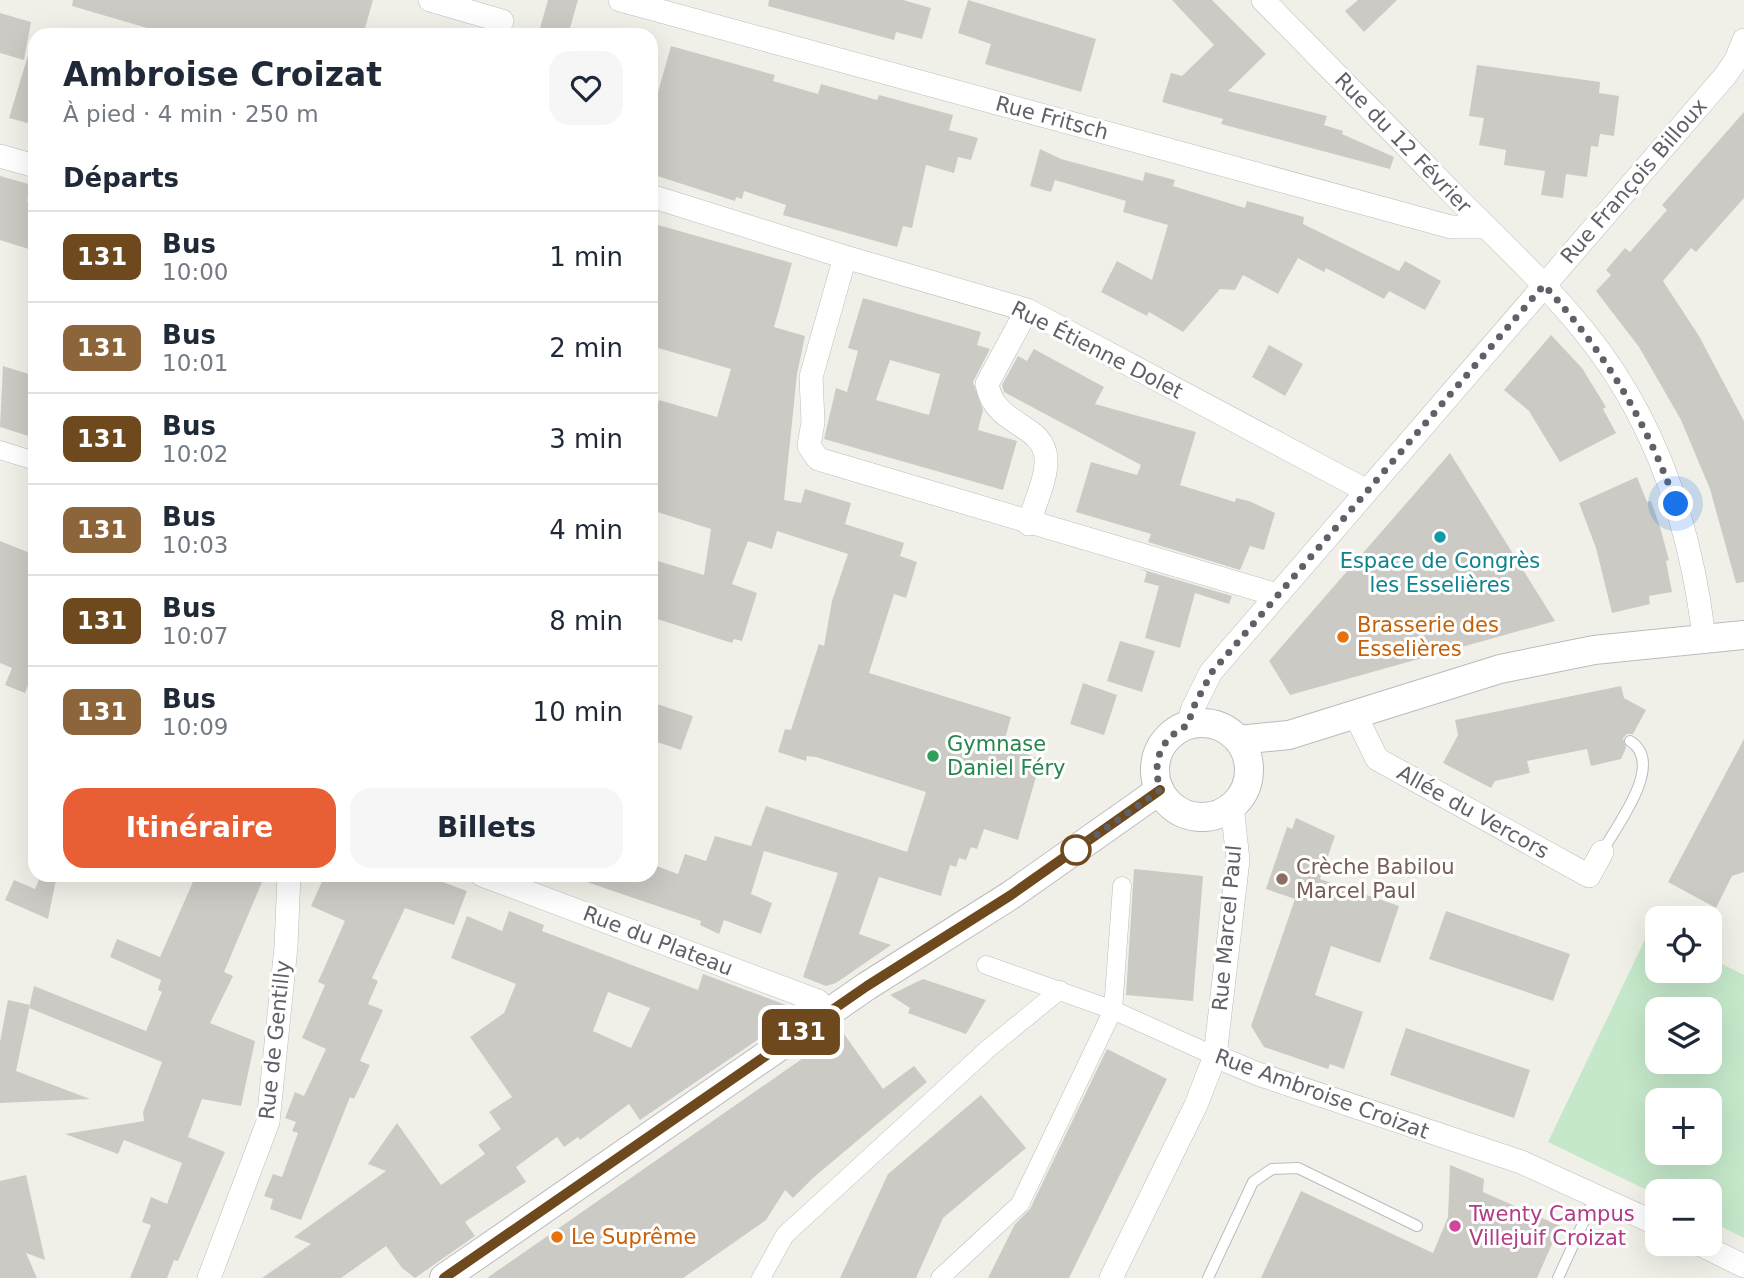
<!DOCTYPE html>
<html lang="fr">
<head>
<meta charset="utf-8">
<style>
  :root { --surface:#fff; --page:#f6f6f7; --text:#1f2937; --muted:#747a83; --line:#e0e1e3; --accent:#e85f36 }
  body { margin:0; font-family:"DejaVu Sans",sans-serif; background:var(--page); color:var(--text); height:100vh; display:flex; flex-direction:column; font-size:26px; white-space:nowrap }
  * { box-sizing:border-box; margin:0 }
  p { font-size:23px; color:var(--muted) }
  .icon { flex:none; width:38px; height:38px; fill:none; stroke:currentColor; stroke-width:2; stroke-linecap:round; stroke-linejoin:round }
  .map { position:relative; flex:1; overflow:hidden }
  .side { position:absolute; left:28px; top:28px; width:630px; height:854px; display:flex; flex-direction:column; background:var(--surface); border-radius:21px; box-shadow:0 7px 28px #0002 }
  .side>* { flex:none }
  .badge { padding:0 14px; border-radius:10px; font-size:24px; line-height:46px }
  .buttons { position:absolute; left:1645px; top:906px; display:grid; gap:14px }
  .buttons a { display:grid; place-items:center; width:77px; height:77px; border-radius:14px; background:var(--surface); box-shadow:0 7px 28px #0002; font-size:35px }
  .you { position:absolute; width:35px; height:35px; margin:-18px; border:5px solid #fff; border-radius:50%; background:#1a73e8; box-shadow:0 0 0 10px #1a73e833 }
  .map>.badge { position:absolute; translate:-50% -50%; box-shadow:0 0 0 4px #fff }
  h2 { padding:0 35px; font-size:26px; line-height:63px }
  .round { display:grid; place-items:center; flex:none; width:74px; height:74px; border-radius:21px; background:var(--page) }
  .summary { display:flex; align-items:center; justify-content:space-between; height:119px; padding:0 35px }
  h1 { font-size:33px; font-weight:700; line-height:52px }
  .primary-button { display:flex; gap:14px; margin-top:auto; padding:14px 35px }
  .primary-button a { flex:1; height:80px; border-radius:21px; background:var(--accent); color:#fff; font-size:28px; font-weight:700; line-height:80px; text-align:center }
  .primary-button a+a { background:var(--page); color:var(--text) }
  ul { padding:0; list-style:none }
  li { display:flex; align-items:center; gap:21px; height:91px; padding:0 35px; border-top:2px solid var(--line) }
  li div { flex:1 }
  li b { display:block; font-size:26px }
  li em { font-style:normal }
  li .badge { min-width:77px; font-weight:700; text-align:center }
  .map>svg:first-child { display:block }
</style>
</head>
<body>
<div class="map">
<svg width="1744" height="1278" viewBox="0 0 1744 1278">
  <rect width="100%" height="100%" fill="#f1f0e8"/>
  <path fill="#c5e8ca" fill-rule="evenodd" d="M1650,929L1657,932V971H1710V958L1744,975V1238L1710,1221V1192H1657V1195L1548,1142ZM1657,1010H1710V1062H1657ZM1657,1101H1710V1153H1657Z"/>
  <path fill="#cccac5" fill-rule="evenodd" d="M73,0H373L363,35H171L72,6Z
    M548,0H578L568,35H538Z
    M769,0H903L931,8L922,39L896,32L894,40L768,6Z
    M968,0L1096,39L1081,92L985,64L991,44L958,33Z
    M1172,0H1212L1266,54L1228,91L1327,116L1324,125L1343,131L1342,134L1394,157L1390,169L1221,124L1223,119L1162,102L1171,73L1182,76L1214,45Z
    M1358,0H1397L1364,32L1345,11Z
    M0,13L31,22L24,60L0,53Z
    M671,46L775,75L773,81L818,94L821,84L877,100L879,95L953,115L949,130L978,138L971,160L958,157L954,173L926,165L912,228L903,226L897,247L783,215L786,205L744,191L742,199L736,197L735,201L651,174V117Z
    M29,52L35,53V125L9,118Z
    M1477,65L1600,82L1599,93L1619,96L1614,136L1600,134L1598,147L1591,146L1587,177L1566,174L1563,198L1541,195L1545,171L1504,165L1506,150L1479,145L1484,118L1469,116Z
    M1744,112V198L1696,252L1691,248L1663,281L1699,336L1744,421V582L1736,583L1710,489L1681,420L1639,347L1596,291L1611,275L1606,270L1625,248L1630,252L1667,210L1662,205Z
    M1040,149L1061,159L1143,181L1145,172L1175,180L1173,186L1245,208L1247,201L1304,217L1303,224L1399,271L1405,261L1441,281L1425,310L1389,291L1384,299L1326,268L1324,272L1298,258L1278,294L1243,275L1235,290L1220,289L1183,332L1149,312L1147,316L1101,292L1117,261L1152,280L1168,225L1123,212L1126,201L1055,180L1051,192L1030,186Z
    M0,176L32,185L27,201L35,204V251L0,240Z
    M651,223L792,263L774,327L805,336L797,374L784,500L801,503L805,489L851,503L845,524L904,543L900,556L917,562L906,598L894,594L869,673L1011,717L1003,746L1041,759L1018,840L984,829L977,849L971,847L966,860L959,858L956,867L950,865L941,896L879,877L859,934L891,945L836,983L826,986L803,977L838,873L764,851L751,894L772,903L761,934L724,920L719,934L700,925L701,921L578,879V875H651V864L678,874L685,854L706,861L715,836L751,846L766,806L907,852L926,792L816,757L807,756L806,761L778,752L785,729L791,730L819,644L824,646L832,601L848,554L777,531L772,549L748,541L732,584L757,593L742,641L734,639L732,643L651,617V559L704,575L711,529L651,510V428L659,400L717,417L731,369L651,346Z
    M863,298L981,332L977,345L990,349L973,382L983,410L978,430L1017,441L1003,490L824,439L836,388L847,392L858,351L848,348ZM890,360L940,374L929,415L876,400Z
    M1551,335L1582,368L1606,407L1603,409L1616,433L1560,462L1529,411L1504,390Z
    M1269,345L1303,364L1285,396L1252,377Z
    M1034,349L1104,387L1095,404L1196,432L1180,485L1235,502L1236,498L1249,501L1275,513L1264,550L1250,546L1240,570L1148,542L1151,534L1076,512L1091,462L1137,475L1141,465L1004,392L1002,385L1018,356L1027,361Z
    M3,366L35,376V438L0,427Z
    M1450,453L1555,621L1290,695L1269,661Z
    M1637,477L1647,502L1651,501L1660,527L1669,560L1666,561L1672,592L1649,596L1650,604L1612,613L1596,548L1579,503Z
    M0,541L35,555V676L32,675L25,693L5,685L12,668L0,663Z
    M1137,568L1232,596L1229,604L1195,593L1180,648L1145,638L1159,586L1144,582L1147,572Z
    M1120,641L1155,651L1142,692L1107,681Z
    M1083,683L1117,695L1104,735L1070,724Z
    M1621,686L1624,698L1646,710L1633,734H1627L1623,738L1626,748L1621,759L1591,766L1587,749L1527,761L1530,773L1495,781L1491,788L1443,763L1458,735L1455,720Z
    M651,702L693,716L681,750L651,740Z
    M1744,739V872L1732,876L1716,908L1668,882Z
    M1296,818L1335,836L1320,879L1399,906L1380,963L1331,946L1315,995L1363,1012L1344,1069L1330,1064L1328,1069L1264,1047L1251,1026L1295,899L1266,889L1287,827L1292,829Z
    M1134,869L1203,876L1193,1001L1126,995Z
    M41,875H57L48,919L5,900L14,880L35,889Z
    M196,875H265L224,972L233,976L210,1023L255,1041L241,1106L202,1099L188,1137L225,1152L178,1261L174,1260L167,1278H130L151,1225L142,1222L151,1197L167,1204L182,1163L124,1140L118,1154L65,1134L144,1121L143,1112L162,1062L29,1008L34,986L146,1031L162,992L158,990L161,980L110,957L117,939L160,957Z
    M325,875H424L467,891L454,925L405,908L372,978L378,981L368,1004L383,1010L360,1061L370,1065L354,1099L350,1097L301,1220L270,1209L273,1199L264,1196L273,1174L282,1177L298,1133L292,1131L296,1122L285,1118L295,1092L304,1096L326,1049L302,1038L325,985L318,982L345,921L311,906Z
    M509,911L544,925L542,931L698,990L703,974L786,1005L788,1019L640,1120L629,1104L580,1140L578,1137L564,1147L557,1137L516,1167L526,1182L465,1222L475,1236L415,1278L402,1268L386,1246L341,1278H262L311,1244L294,1237L386,1171L368,1164L397,1123L441,1185L485,1154L478,1145L501,1129L489,1112L512,1097L470,1037L504,1013L516,984L451,958L467,916L502,931ZM608,992L650,1008L631,1048L593,1031Z
    M1446,911L1570,954L1553,1001L1429,959Z
    M923,979L986,1000L966,1034L908,1013L910,1008L890,995Z
    M8,1000L30,1005L16,1071L90,1099L0,1103V1042Z
    M1406,1028L1530,1070L1514,1118L1390,1075Z
    M842,1031L883,1089L914,1066L927,1082L813,1178L793,1198L785,1190L766,1220L683,1278H487Z
    M1107,1049L1167,1079L1069,1278H988L1015,1224L1030,1209Z
    M981,1095L1026,1148L943,1218L916,1278H840L888,1174Z
    M1450,1165L1484,1179L1483,1192L1560,1226L1537,1278H1261L1301,1191L1433,1253L1448,1217Z
    M26,1175L45,1260L26,1253L37,1278H0V1181Z"/>
  <g fill="none" stroke-linecap="round" stroke-linejoin="round">
    <defs>
      <path id="service" d="M1602,852C1617,825 1666,763 1630,741
        M1208,1278L1253,1182L1272,1169L1298,1168L1417,1226
        M1558,1278L1596,1195"/>
      <path id="pedestrian" d="M0,450L35,461
        M986,965L1113,1010L1215,1056
        M761,1278L785,1235L989,1048L1060,990
        M940,1278L1020,1204L1113,1010L1122,886"/>
      <path id="minor" d="M430,0L502,21
        M620,0L1451,227H1486
        M1263,0C1328,66 1392,131 1456,197C1500,241 1545,283 1584,331C1655,418 1691,527 1704,638
        M0,156L35,166
        M651,196L845,257L1027,310L1367,491
        M845,257L811,377L813,422L809,446L818,459L1277,595
        M1027,310L987,384C995,428 1044,422 1046,459C1047,479 1034,504 1029,524
        M1355,714L1377,759L1589,876L1602,852
        M1188,725L1193,708L1211,672L1725,76L1736,60L1744,40
        M482,875L818,1001L827,1014
        M1215,1056L1258,1074L1521,1162L1657,1224
        M1699,1244L1744,1266
        M209,1278L268,1122L286,947L289,875
        M1111,1278L1196,1105L1215,1056L1238,860L1232,806"/>
      <path id="tertiary" d="M1155 770a47 47 0 1 1 94 0a47 47 0 1 1-94 0Z
        M1238,740L1289,735L1500,669L1594,650L1744,635
        M444,1278L867,986L1011,895L1160,790"/>
    </defs>
    <use href="#service" stroke="#babbc1" stroke-width="12"/>
    <use href="#pedestrian" stroke="#babbc1" stroke-width="19"/>
    <use href="#minor" stroke="#babbc1" stroke-width="24"/>
    <use href="#tertiary" stroke="#babbc1" stroke-width="30"/>
    <use href="#service" stroke="#fff" stroke-width="10"/>
    <use href="#pedestrian" stroke="#fff" stroke-width="18"/>
    <use href="#minor" stroke="#fff" stroke-width="23"/>
    <use href="#tertiary" stroke="#fff" stroke-width="28"/>
  </g>
  <g fill="none" stroke-linecap="round" stroke-linejoin="round">
    <defs>
      <path id="line" d="M444,1278L867,986L1011,895L1160,790"/>
    </defs>
    <use href="#line" stroke="#fff" stroke-width="16"/>
    <use href="#line" stroke="#6e491e" stroke-width="10"/>
    <path stroke="#5f6168" stroke-width="7" stroke-dasharray="0 12.6" d="M1076,850L1071,853L1160,790C1152,760 1160,739 1188,725L1193,708L1212,672L1544,285C1604,351 1646,420 1676,504"/>
  </g>
  <circle fill="#0f9aa8" stroke="#fff" stroke-width="2.5" cx="1440" cy="537" r="7"/>
  <g fill="#e8710a" stroke="#fff" stroke-width="2.5">
    <circle cx="1343" cy="637" r="7"/>
    <circle cx="557" cy="1237" r="7"/>
  </g>
  <circle fill="#2e9e5b" stroke="#fff" stroke-width="2.5" cx="933" cy="756" r="7"/>
  <circle fill="#fff" stroke="#6e491e" stroke-width="3.5" cx="1076" cy="850" r="14"/>
  <circle fill="#8d6e63" stroke="#fff" stroke-width="2.5" cx="1282" cy="879" r="7"/>
  <circle fill="#d1479c" stroke="#fff" stroke-width="2.5" cx="1455" cy="1226" r="7"/>
  <g text-anchor="middle" dominant-baseline="central" stroke-width="6" stroke-linejoin="round" paint-order="stroke">
    <g font-size="21" fill="#5f6168" stroke="#fff">
      <text transform="translate(1052 118) rotate(15)">Rue Fritsch</text>
      <text transform="translate(1403 143) rotate(46)">Rue du 12 Février</text>
      <text transform="translate(1634 181) rotate(-49)">Rue François Billoux</text>
      <text transform="translate(1097 350) rotate(27)">Rue Étienne Dolet</text>
      <text transform="translate(1473 812) rotate(29)">Allée du Vercors</text>
      <text transform="translate(1227 928) rotate(-85)">Rue Marcel Paul</text>
      <text transform="translate(658 941) rotate(21)">Rue du Plateau</text>
      <text transform="translate(275 1040) rotate(-84)">Rue de Gentilly</text>
      <text transform="translate(1322 1094) rotate(20)">Rue Ambroise Croizat</text>
    </g>
    <g font-size="21" fill="#0d838f" stroke="#fff">
      <text x="1440" y="561">Espace de Congrès<tspan x="1440" dy="24">les Esselières</tspan></text>
    </g>
    <g font-size="21" fill="#c56008" stroke="#fff" text-anchor="start">
      <text x="1357" y="625">Brasserie des<tspan x="1357" dy="24">Esselières</tspan></text>
      <text x="571" y="1237">Le Suprême</text>
    </g>
    <g font-size="21" fill="#27864d" stroke="#fff" text-anchor="start">
      <text x="947" y="744">Gymnase<tspan x="947" dy="24">Daniel Féry</tspan></text>
    </g>
    <g font-size="21" fill="#785e54" stroke="#fff" text-anchor="start">
      <text x="1296" y="867">Crèche Babilou<tspan x="1296" dy="24">Marcel Paul</tspan></text>
    </g>
    <g font-size="21" fill="#b23c85" stroke="#fff" text-anchor="start">
      <text x="1469" y="1214">Twenty Campus<tspan x="1469" dy="24">Villejuif Croizat</tspan></text>
    </g>
  </g>
</svg>
<div class="buttons">
<a><svg class="icon" aria-label="locate" viewBox="0 0 24 24"><circle cx="12" cy="12" r="6"/><path d="M12 2v4M12 18v4M2 12h4M18 12h4"/></svg></a>
<a><svg class="icon" aria-label="layers" viewBox="0 0 24 24"><path d="M12 4l9 5-9 5-9-5zM3 14l9 5 9-5"/></svg></a>
<a>+</a>
<a>−</a>
</div>
<div class="you" style="left:1676px;top:504px"></div>
<b class="badge" style="left:801px;top:1032px;background:#6e491e;color:#fff">131</b>
<section class="side">
<div class="summary"><div><h1>Ambroise Croizat</h1><p>À pied · 4 min · 250 m</p></div><a class="round"><svg class="icon" aria-label="heart" viewBox="0 0 24 24"><path d="M12 20l-8-8c-3-5 5-10 8-4 3-6 11-1 8 4z"/></svg></a></div>
<h2>Départs</h2>
<ul>
<li><span class="badge" style="background:#6e491e;color:#fff">131</span><div><b>Bus</b><p>10:00</p></div><em>1 min</em></li>
<li><span class="badge" style="background:#8d653a;color:#fff">131</span><div><b>Bus</b><p>10:01</p></div><em>2 min</em></li>
<li><span class="badge" style="background:#6e491e;color:#fff">131</span><div><b>Bus</b><p>10:02</p></div><em>3 min</em></li>
<li><span class="badge" style="background:#8d653a;color:#fff">131</span><div><b>Bus</b><p>10:03</p></div><em>4 min</em></li>
<li><span class="badge" style="background:#6e491e;color:#fff">131</span><div><b>Bus</b><p>10:07</p></div><em>8 min</em></li>
<li><span class="badge" style="background:#8d653a;color:#fff">131</span><div><b>Bus</b><p>10:09</p></div><em>10 min</em></li>
</ul>
<div class="primary-button"><a>Itinéraire</a><a>Billets</a></div>
</section>
</div>
</body>
</html>
